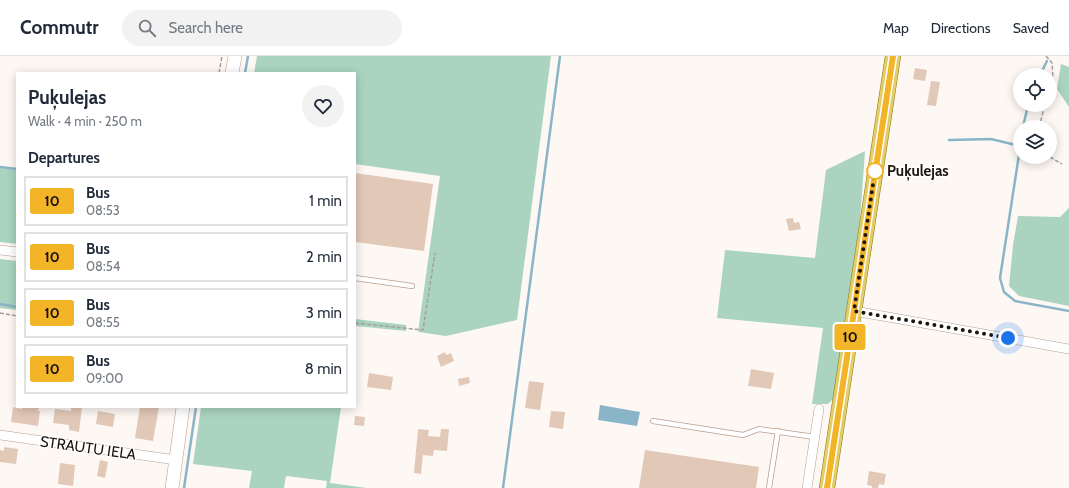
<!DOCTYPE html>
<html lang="en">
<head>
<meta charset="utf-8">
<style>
  :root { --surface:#fff; --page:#f2f2f3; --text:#1f2937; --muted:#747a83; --line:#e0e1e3 }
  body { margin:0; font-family:Cabin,sans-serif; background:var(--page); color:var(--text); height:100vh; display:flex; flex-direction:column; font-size:15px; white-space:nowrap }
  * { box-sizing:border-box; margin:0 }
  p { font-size:13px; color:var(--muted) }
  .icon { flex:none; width:22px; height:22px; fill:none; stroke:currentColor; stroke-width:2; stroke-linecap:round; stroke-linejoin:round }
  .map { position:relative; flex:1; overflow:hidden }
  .side { position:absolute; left:16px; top:16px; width:340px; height:336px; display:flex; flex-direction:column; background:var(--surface); border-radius:0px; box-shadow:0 2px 10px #0003 }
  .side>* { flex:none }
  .badge { padding:0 8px; border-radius:3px; font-size:14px; line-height:26px }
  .controls { position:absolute; left:1013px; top:12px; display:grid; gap:8px }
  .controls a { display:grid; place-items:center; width:44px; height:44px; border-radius:50%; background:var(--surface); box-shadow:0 2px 10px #0003; font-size:20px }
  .you { position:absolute; width:20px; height:20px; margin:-10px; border:3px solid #fff; border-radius:50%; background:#1a73e8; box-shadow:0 0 0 6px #1a73e833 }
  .map>.badge { position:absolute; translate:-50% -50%; box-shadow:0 0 0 2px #fff }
  h2 { padding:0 12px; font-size:15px; line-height:36px }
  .round { display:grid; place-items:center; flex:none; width:42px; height:42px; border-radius:21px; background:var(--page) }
  .head { display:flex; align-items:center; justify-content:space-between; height:68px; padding:0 12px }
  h1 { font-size:19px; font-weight:700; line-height:30px }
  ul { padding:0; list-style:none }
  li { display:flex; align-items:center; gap:12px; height:50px; margin:0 8px 6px; padding:0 4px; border:2px solid var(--line); border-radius:0px }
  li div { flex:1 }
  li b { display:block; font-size:15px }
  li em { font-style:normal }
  li .badge { min-width:44px; font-weight:700; text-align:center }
  header { display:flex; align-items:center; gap:24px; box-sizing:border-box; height:56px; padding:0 20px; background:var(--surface); border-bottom:1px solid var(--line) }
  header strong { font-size:19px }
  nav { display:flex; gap:22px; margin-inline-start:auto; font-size:14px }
  .search { width:280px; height:36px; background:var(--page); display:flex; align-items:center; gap:10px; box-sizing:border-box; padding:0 14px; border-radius:22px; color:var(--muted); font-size:15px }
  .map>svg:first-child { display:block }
</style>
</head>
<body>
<header>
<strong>Commutr</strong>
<div class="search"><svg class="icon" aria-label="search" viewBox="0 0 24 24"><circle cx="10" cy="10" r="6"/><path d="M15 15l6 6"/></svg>Search here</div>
<nav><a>Map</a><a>Directions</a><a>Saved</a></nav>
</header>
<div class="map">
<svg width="1069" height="432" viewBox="0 0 1069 432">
  <rect width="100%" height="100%" fill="#fef8f5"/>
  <path fill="#aad4c0" d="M257,0H551L517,264L446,280L418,276L440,120L355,108V17H254Z
    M1061,8L1069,11V51L1057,33Z
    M865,95L860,164L834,342L828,348H812L823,272L717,262L725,194L815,202L826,114Z
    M0,112L17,114V188L0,186Z
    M1069,152V250L1019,240L1009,230L1013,189L1018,160L1060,161Z
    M0,203L17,205V254L0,252Z
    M355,263L406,269V275L355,270Z
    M201,351H341L330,427L367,432H326L327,425L286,420L284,432H249L252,415L193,408Z"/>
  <path fill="#8ab5c8" d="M600,349L640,356L637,370L598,364Z"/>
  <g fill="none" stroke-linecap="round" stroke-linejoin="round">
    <path stroke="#8ab5c8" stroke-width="2.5" d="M245,17L248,0
      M1040,19L1047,5
      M1023,71L1028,49
      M949,84L991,83L1020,90
      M1020,92L1000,222L1004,236L1015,245L1069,255
      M0,111L17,113
      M0,248L17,251
      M184,432L196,351
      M503,432L560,0"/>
  </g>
  <path fill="#e2c8b7" d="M915,12L927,14L925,25L913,23Z
    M931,25L940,26L936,50L927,49Z
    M355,117L433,128L424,195L355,186Z
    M793,162L794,167L799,166L801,173L789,175L786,163Z
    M445,296L446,299L451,297L454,305L441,311L437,300Z
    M751,313L774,317L771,333L748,330Z
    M369,317L393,321L391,334L367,331Z
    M469,321L470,327L459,330L458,323Z
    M529,325L544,327L540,354L525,352Z
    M13,351L22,353V351H39L38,355H40L38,370L11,366Z
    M71,351H82L79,376L69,374V369L53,367L55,353L71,355Z
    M140,351H159L153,385L135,382Z
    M98,355L115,358L113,371L96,368Z
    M551,355L565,356L563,373L549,371Z
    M355,360L365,361L364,370L354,369Z
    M418,373L429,374L428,380L440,381L441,373H449L447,395L434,394L433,400L423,399L421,418L414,417Z
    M4,391L18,393L16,408L0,406V394L4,395Z
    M645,394L759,411L756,432H639Z
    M100,404L108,406L105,422L97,420Z
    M60,407L75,409L73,430L58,428Z
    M869,415L886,418L884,429L879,428L878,432H872V430L867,429Z"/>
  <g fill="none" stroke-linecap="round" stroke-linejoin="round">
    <defs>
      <path id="lane" d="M355,222L412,230
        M653,365L743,379L759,373L815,381
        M769,432L778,375"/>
      <path id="street" d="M0,194L17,196
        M854,255L1069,293
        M0,379L176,404
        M807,432L819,353"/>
      <path id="secondary" d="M232,17L235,0
        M172,432L183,351"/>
      <path id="primary" d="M827,432L893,0"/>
    </defs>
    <use href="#lane" stroke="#b79f8e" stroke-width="6"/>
    <use href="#street" stroke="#b79f8e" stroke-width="10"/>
    <use href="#secondary" stroke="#b79f8e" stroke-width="14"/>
    <use href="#primary" stroke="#917607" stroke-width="16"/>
    <path stroke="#a59e9a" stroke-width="1.5" stroke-dasharray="4 2" stroke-linecap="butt" d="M1046,0L1052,7L1053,21L1050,31
      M219,17L222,0
      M1039,71L1045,49
      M1050,101L1062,108
      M0,257L17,260
      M355,267L423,274L435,197"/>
    <use href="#lane" stroke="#fff" stroke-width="4.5"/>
    <use href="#street" stroke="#fff" stroke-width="9"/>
    <use href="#secondary" stroke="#fff" stroke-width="13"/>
    <use href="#primary" stroke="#e2cd68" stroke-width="15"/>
  </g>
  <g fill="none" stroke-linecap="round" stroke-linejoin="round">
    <defs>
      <path id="line" d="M827,432L893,0"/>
    </defs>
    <use href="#line" stroke="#fff" stroke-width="9"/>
    <use href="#line" stroke="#f4b427" stroke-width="6"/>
    <path stroke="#1d150e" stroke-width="4" stroke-dasharray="0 7.2" d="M875,115L854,255L1008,282"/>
  </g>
  <circle fill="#fff" stroke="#f4b427" stroke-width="2" cx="875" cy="115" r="8"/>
  <g text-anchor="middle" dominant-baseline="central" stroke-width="3" stroke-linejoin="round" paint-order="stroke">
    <g font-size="15" font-weight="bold" fill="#1d150e" stroke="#fff" text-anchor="start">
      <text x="887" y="115">Puķulejas</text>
    </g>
    <g font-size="15" fill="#1d150e" stroke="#fff">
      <text transform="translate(88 392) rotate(8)">STRAUTU IELA</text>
    </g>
  </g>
</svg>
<div class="controls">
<a><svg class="icon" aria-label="locate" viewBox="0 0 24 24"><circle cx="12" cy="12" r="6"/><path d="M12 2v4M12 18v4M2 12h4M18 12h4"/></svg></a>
<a><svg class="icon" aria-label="layers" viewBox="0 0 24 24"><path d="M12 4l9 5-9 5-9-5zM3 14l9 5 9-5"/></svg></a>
</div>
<div class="you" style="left:1008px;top:282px"></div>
<b class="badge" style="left:850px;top:281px;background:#f4b427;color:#111">10</b>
<section class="side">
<div class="head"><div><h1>Puķulejas</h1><p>Walk · 4 min · 250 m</p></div><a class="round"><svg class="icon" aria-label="heart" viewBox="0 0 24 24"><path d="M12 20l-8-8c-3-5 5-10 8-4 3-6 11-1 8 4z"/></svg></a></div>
<h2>Departures</h2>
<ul>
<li><span class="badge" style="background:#f4b427;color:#111">10</span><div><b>Bus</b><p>08:53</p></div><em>1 min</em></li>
<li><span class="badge" style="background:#f4b427;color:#111">10</span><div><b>Bus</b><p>08:54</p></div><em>2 min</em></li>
<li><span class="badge" style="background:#f4b427;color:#111">10</span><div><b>Bus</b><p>08:55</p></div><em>3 min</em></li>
<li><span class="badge" style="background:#f4b427;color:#111">10</span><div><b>Bus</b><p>09:00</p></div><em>8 min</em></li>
</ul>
</section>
</div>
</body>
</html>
